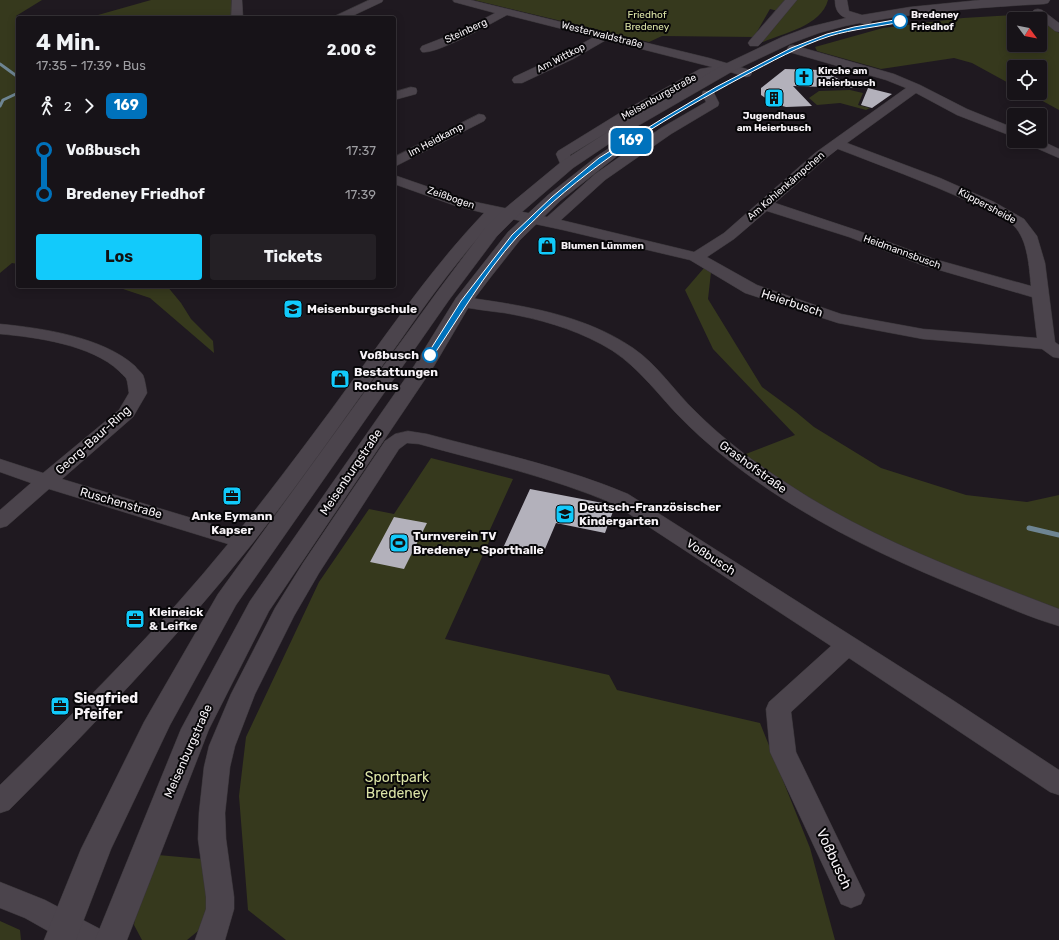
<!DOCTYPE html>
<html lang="de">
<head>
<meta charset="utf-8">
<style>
  :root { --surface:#171318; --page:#242025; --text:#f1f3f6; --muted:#9e9ea2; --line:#363237; --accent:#12cafb }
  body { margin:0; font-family:Rubik,sans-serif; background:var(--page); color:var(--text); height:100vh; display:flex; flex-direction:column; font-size:15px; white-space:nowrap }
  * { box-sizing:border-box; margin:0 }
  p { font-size:13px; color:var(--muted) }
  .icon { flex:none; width:22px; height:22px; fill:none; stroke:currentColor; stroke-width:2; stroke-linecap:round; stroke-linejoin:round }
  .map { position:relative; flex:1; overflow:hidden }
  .details { position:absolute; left:16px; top:16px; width:380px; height:272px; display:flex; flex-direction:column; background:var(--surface); border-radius:4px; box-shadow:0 2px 10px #0003,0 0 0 1px var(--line) }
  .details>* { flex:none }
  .badge { padding:0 8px; border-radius:6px; font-size:14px; line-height:26px }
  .needle { width:26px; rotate:122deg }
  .buttons { position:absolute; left:1007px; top:12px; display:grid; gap:8px }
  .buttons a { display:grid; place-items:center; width:40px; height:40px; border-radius:4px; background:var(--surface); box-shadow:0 2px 10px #0003,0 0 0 1px var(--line); font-size:20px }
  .map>.badge { position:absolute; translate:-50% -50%; box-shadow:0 0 0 2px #fff }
  .legs { display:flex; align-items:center; gap:6px; height:44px; padding:0 20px; font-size:13px }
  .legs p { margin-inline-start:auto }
  .overview { display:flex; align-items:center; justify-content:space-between; height:68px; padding:0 20px }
  h1 { font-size:22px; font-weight:700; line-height:30px }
  .action { display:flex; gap:8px; margin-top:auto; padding:8px 20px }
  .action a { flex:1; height:46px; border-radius:4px; background:var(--accent); color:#111; font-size:16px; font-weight:700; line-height:46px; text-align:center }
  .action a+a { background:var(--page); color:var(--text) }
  ul { padding:0 20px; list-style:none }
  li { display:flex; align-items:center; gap:14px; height:44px; font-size:15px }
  li i { display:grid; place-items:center; width:6px; height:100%; margin:0 5px; background:currentColor }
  li i::after { content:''; width:10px; height:10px; margin:-5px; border:3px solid; border-radius:50%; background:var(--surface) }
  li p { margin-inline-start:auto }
  li:first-child i { background:linear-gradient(#0000 50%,currentColor 0) }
  li:last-child i { background:linear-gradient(currentColor 50%,#0000 0) }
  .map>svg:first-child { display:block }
</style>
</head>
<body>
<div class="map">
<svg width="1059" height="940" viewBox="0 0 1059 940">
  <rect width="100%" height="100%" fill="#1f1920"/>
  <path fill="#36391d" d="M0,0H42L16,16L18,18V264L12,263L0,273Z
    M151,0H236V18H94L98,15Z
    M474,0H828C821,26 784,33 763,42L762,41L782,12L770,9L754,37L662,36L649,42Z
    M1032,14L1040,19H1014V45H1040V19L1059,33V110L1028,93H1040V67H1014V86L972,63L954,58L881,69L817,51L815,47L883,28L963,18Z
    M850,90L863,93L858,105L870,108L866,110L840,103L817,105L809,98L819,91Z
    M704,268L711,272L708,299L762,387L796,412L814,427L881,468L966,495L1027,502L1059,495V617L906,555L738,457L795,435L713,349L685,290Z
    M114,286H167L181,303L191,319L213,341L214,353L150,298Z
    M431,458L513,479L488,534L492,535L445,639L609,675L617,690L760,723L810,848L835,940H286L248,910L239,796L246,737L319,582L369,509L394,514Z
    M158,855L203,859L209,906L198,931L187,940H142L134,925L136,912Z
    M0,921L20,930L21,940H0Z"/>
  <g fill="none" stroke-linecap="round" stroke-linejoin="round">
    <path stroke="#6e8593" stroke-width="3" d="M0,64L18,77
      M0,106L3,100L18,93"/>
    <path stroke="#6e8593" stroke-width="5" d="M1029,528L1059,535"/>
  </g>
  <path fill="#b3b1bb" d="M785,69L821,70L856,88L793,86L812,106L786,107L775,104L761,95V88Z
    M868,88L892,94L872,108L861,105Z
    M530,489L613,505L615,506L605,533L556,523L542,556L503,548Z
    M394,517L427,523L404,569L370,562Z"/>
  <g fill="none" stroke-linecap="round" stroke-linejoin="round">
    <defs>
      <path id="minor" d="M232,0H242L243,18H231Z
        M369,0H383L382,2L348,18H333L335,16Z
        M453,0H471L709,58L750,70L752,73L750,76L746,77L727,71L708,75L628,120L570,155L574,165L572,168L567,169L562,168L556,154L558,151L618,114L700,69L712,67L606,40L573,59L522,83H514L512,80L514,77L565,53L594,37L507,15C492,23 436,55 422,52L420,49L422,46L458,32L495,13L454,2Z
        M785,0H797L763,41L758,46H750L748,43L750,40Z
        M1038,9L1042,10L1059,23V32L1055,31L1034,14L1032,12L1034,10Z
        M793,45L894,74L920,85L967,109L1014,128V137L957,115L916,93L847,143L940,178L994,202L1024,219L1037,236L1045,263L1055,342L1059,345V358L1053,357L1042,349L923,339L838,323L745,293L690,260L563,230L498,216C461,255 430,298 400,341C351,409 303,479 252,544C177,638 94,725 9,810L0,813V785C79,708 158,630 228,544L49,489L7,526L0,528V510L31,483L0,472V459L43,473L119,410L129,393C128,389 128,382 126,378C124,376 121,373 119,371C92,345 36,337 0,334V324C42,328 103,337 135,366C137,369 141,372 143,375C145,380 146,387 147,393L133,417L62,479L238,532C279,480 319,427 358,373C398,318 437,262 484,213L456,206L394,184V175L466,200L547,217L595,174L661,128L706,102L702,94L703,91H713L719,103L718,106L671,134L605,180L561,220L694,252L724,233L815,153L906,88L886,80L789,52L787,49L789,46ZM838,149C882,166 926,182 968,201C980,207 1005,217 1014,226C1028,240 1029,267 1031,286L934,259L859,231L775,203L825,159ZM767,211L849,237L922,265L1032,297L1037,338L923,329L841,314L757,285L707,257L734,239Z
        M411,87L416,88L417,91L416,94L394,100V92Z
        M479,114L484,115L486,118L484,121L394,167V157Z
        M1040,140L1059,149V158L1027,144L1025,141H1040Z
        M463,297C521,305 583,314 633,348C658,365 674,391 696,412C723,439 755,463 788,484C871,539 966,573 1059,609V626C1028,617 998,603 968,591C882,556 800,517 727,459C709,445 691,429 675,412C652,387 632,360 601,344C571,328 539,319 505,313C489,311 473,309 457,306L455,302L457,298Z
        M408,431L427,434C494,452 564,467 628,494L951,699L1059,770V795L1050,792L849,658L791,712L796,752L865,895L861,904L851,908L841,904L770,752L766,709L769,702L831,646L614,504C551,477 484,462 419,444L407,443L399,449L319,573L294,616L255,694L235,746L230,767L225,813L226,839L234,897V909L225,940H195L206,909V897L198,839L199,813L204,767L209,746L231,694L275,608L303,563L385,441L395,434Z
        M0,882L45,900L102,930L107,940H64L25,918L0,908Z"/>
      <path id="secondary" d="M835,0H847L849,11L862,15L910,7L980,0H1050L1048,3L1044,4C986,7 929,11 872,21L870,24L866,25L860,23L845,26L819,33L792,43L733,71L622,135L573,168L515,218L497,236L449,300L236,605L170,725L111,849L76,940H44L81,849L144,722L218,594L437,292L485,228L503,210L561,162L612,129L723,65L782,37L809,27L846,18C838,15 835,9 835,0Z
        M617,144L622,146L625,149L622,152L560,201L520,240L490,278L471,303L434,366L269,611L209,729L127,940H95L181,729L250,601L414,366L456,298L508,232L548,195L596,157L612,146Z"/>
    </defs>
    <use href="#minor" stroke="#383438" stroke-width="1"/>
    <use href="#secondary" stroke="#383438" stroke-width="1"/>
    <use href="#minor" fill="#4b444c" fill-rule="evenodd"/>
    <use href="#secondary" fill="#4b444c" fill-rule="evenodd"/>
  </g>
  <path fill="#0072bc" stroke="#fff" d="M900,19L901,22C877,27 853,29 830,36C799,46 771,62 742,77C671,115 601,157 542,212C534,221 524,229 516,238C484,274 460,316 433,356H428L427,355L461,301L512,235L552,197L599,158L662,119L716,87L791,48L827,34L854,27Z"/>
  <defs>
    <symbol id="church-square" viewBox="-11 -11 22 22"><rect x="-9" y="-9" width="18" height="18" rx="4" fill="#12cafb" stroke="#070608"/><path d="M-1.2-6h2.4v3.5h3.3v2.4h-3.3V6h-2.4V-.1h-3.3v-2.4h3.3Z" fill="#111"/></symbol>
    <symbol id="building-square" viewBox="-11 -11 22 22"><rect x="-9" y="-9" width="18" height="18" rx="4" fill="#12cafb" stroke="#070608"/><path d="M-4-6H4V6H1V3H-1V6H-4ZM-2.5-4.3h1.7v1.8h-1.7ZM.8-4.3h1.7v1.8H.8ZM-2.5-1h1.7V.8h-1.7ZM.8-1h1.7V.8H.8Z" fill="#111"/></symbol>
    <symbol id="shop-square" viewBox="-11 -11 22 22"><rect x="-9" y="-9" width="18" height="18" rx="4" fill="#12cafb" stroke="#070608"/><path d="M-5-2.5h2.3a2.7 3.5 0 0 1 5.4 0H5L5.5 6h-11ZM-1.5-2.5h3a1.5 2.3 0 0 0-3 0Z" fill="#111"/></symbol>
    <symbol id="school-square" viewBox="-11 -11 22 22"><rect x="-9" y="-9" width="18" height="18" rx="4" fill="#12cafb" stroke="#070608"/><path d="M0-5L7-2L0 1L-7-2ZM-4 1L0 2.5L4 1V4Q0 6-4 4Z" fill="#111"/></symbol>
    <symbol id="office-square" viewBox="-11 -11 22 22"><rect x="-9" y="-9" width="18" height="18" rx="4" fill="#12cafb" stroke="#070608"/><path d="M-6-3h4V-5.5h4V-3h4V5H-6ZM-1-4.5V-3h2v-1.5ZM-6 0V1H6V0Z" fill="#111"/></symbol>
    <symbol id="stadium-square" viewBox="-11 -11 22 22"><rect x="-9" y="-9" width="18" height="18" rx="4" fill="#12cafb" stroke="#070608"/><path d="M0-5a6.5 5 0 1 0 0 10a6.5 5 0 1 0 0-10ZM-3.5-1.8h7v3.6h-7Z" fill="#111"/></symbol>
  </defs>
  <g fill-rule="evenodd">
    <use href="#church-square" x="793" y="66" width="22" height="22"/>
    <use href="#building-square" x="763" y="87" width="22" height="22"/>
    <use href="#shop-square" x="536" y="235" width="22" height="22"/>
    <use href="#school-square" x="282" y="298" width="22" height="22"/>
    <use href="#shop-square" x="329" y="368" width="22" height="22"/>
    <use href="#office-square" x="221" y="485" width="22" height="22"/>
    <use href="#school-square" x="554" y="503" width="22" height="22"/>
    <use href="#stadium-square" x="388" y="532" width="22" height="22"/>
    <use href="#office-square" x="124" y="608" width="22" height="22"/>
    <use href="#office-square" x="49" y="695" width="22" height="22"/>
  </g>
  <g fill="#fff" stroke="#0072bc" stroke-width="2">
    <circle cx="900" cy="21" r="7"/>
    <circle cx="430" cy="355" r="7"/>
  </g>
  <g text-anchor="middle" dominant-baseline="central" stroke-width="4" stroke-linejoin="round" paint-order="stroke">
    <g font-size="10" fill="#dbe3a6" stroke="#070608">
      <text x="647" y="15">Friedhof<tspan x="647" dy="12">Bredeney</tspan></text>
    </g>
    <g font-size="10" font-weight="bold" fill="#f6f2f6" stroke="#070608" text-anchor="start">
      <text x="911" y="15">Bredeney<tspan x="911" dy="12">Friedhof</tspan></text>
    </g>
    <g font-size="10" fill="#f6f2f6" stroke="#070608">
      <text transform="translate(466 31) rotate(-25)">Steinberg</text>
      <text transform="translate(602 35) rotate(14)">Westerwaldstraße</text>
      <text transform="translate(561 58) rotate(-27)">Am Wittkop</text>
      <text transform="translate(659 97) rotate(-29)">Meisenburgstraße</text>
      <text transform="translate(436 140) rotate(-28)">Im Heidkamp</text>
      <text transform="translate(786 186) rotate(-41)">Am Kohlenkämpchen</text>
      <text transform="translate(451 198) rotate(19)">Zeißbogen</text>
      <text transform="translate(987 206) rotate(28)">Küppersheide</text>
      <text transform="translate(902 252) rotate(20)">Heidmannsbusch</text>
    </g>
    <g font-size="10" font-weight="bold" fill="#f6f2f6" stroke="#070608" text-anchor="start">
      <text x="818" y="71">Kirche am<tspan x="818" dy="12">Heierbusch</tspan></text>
      <text x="774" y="116" text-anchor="middle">Jugendhaus<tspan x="774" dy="12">am Heierbusch</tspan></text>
      <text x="561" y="246">Blumen Lümmen</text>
    </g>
    <g font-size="12" fill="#f6f2f6" stroke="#070608">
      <text transform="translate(792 303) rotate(18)">Heierbusch</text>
      <text transform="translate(93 440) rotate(-42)">Georg-Baur-Ring</text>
      <text transform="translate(753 467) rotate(36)">Grashofstraße</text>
      <text transform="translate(351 472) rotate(-56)">Meisenburgstraße</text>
      <text transform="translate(121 503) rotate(16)">Ruschenstraße</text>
      <text transform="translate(711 557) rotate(33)">Voßbusch</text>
      <text transform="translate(188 751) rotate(-66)">Meisenburgstraße</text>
    </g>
    <g font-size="12" font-weight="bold" fill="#f6f2f6" stroke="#070608" text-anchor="start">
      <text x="307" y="309">Meisenburgschule</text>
      <text x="354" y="372">Bestattungen<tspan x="354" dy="14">Rochus</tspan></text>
      <text x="579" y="507">Deutsch-Französischer<tspan x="579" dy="14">Kindergarten</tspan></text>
      <text x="232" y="516" text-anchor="middle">Anke Eymann<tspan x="232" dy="14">Kapser</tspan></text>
      <text x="413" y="536">Turnverein TV<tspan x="413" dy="14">Bredeney - Sporthalle</tspan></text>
      <text x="149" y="612">Kleineick<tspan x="149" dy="14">&amp; Leifke</tspan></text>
    </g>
    <g font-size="12" font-weight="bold" fill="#f6f2f6" stroke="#070608" text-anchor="end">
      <text x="419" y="355">Voßbusch</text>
    </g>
    <g font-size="14" font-weight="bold" fill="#f6f2f6" stroke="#070608" text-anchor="start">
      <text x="74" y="698">Siegfried<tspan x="74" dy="16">Pfeifer</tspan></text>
    </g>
    <g font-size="14" fill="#dbe3a6" stroke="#070608">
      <text x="397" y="777">Sportpark<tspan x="397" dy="16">Bredeney</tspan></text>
    </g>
    <g font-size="14" fill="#f6f2f6" stroke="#070608">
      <text transform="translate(834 859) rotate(65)">Voßbusch</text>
    </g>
  </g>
</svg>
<div class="buttons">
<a><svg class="needle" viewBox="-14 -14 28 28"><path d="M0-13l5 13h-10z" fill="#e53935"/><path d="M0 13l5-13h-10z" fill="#9e9ea2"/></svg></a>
<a><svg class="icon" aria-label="locate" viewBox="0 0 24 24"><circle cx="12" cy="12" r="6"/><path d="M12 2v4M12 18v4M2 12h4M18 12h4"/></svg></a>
<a><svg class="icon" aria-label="layers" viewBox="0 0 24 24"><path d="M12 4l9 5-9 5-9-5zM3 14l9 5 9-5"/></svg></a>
</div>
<b class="badge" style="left:631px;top:141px;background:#0072bc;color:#fff">169</b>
<section class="details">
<div class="overview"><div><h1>4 Min.</h1><p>17:35 – 17:39 · Bus</p></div><b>2.00 €</b></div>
<div class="legs"><svg class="icon" aria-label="walk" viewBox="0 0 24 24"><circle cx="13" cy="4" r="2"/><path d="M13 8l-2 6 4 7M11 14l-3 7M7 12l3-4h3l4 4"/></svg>2<svg class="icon" aria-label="forward" viewBox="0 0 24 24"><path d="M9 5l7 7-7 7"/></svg><b class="badge" style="background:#0072bc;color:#fff">169</b></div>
<ul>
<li><i style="color:#0072bc"></i><b>Voßbusch</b><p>17:37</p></li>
<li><i style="color:#0072bc"></i><b>Bredeney Friedhof</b><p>17:39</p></li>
</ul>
<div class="action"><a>Los</a><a>Tickets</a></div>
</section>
</div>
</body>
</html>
